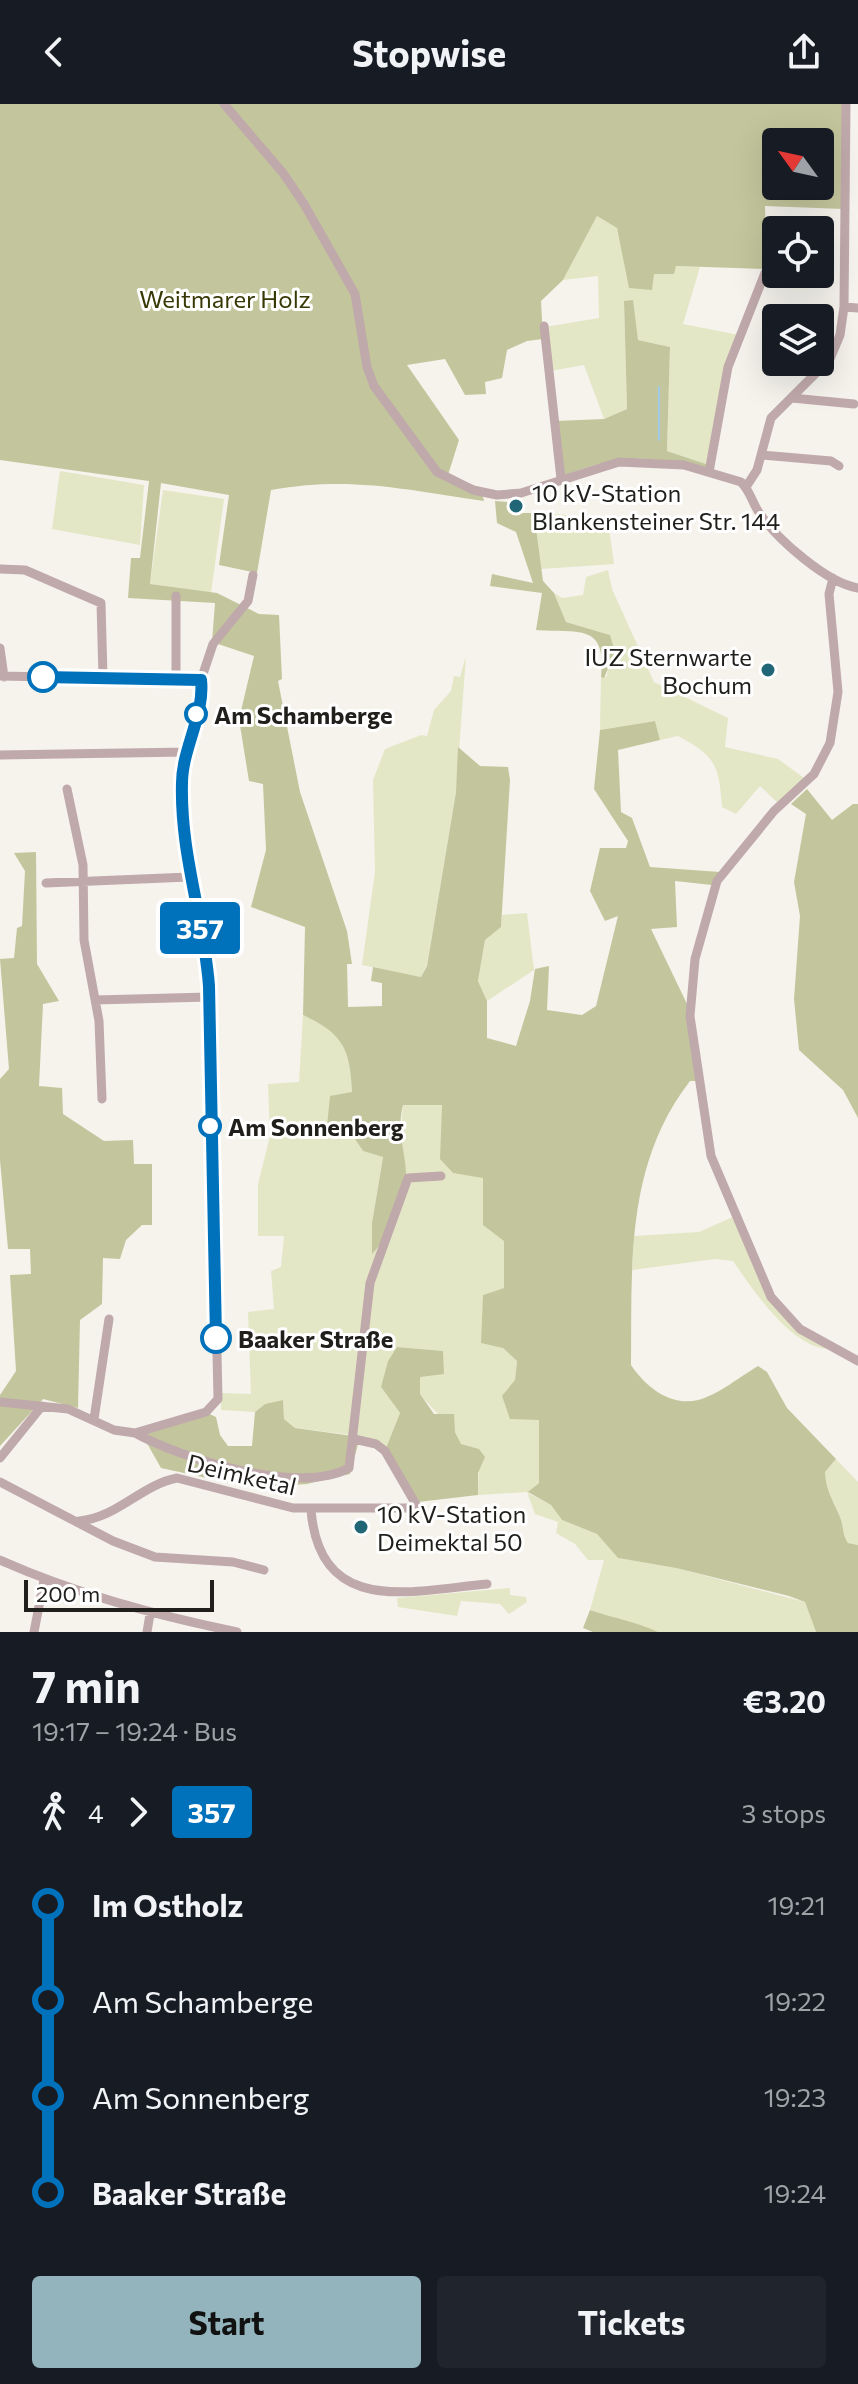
<!DOCTYPE html>
<html lang="en">
<head>
<meta charset="utf-8">
<style>
  :root { --surface:#171b24; --page:#20242c; --text:#f1f3f6; --muted:#9ea1a6; --accent:#93b4bd }
  body { margin:0; font-family:Commissioner,sans-serif; background:var(--page); color:var(--text); height:100vh; display:flex; flex-direction:column; font-size:30px; white-space:nowrap }
  * { box-sizing:border-box; margin:0 }
  p { font-size:26px; color:var(--muted) }
  .icon { flex:none; width:44px; height:44px; fill:none; stroke:currentColor; stroke-width:2; stroke-linecap:round; stroke-linejoin:round }
  .map { position:relative; height:1528px; overflow:hidden }
  .drawer { display:flex; flex-direction:column; background:var(--surface); flex:1 }
  .drawer>* { flex:none }
  .badge { padding:0 16px; border-radius:6px; font-size:28px; line-height:52px }
  .needle { width:52px; rotate:303deg }
  .buttons { position:absolute; left:762px; top:24px; display:grid; gap:16px }
  .buttons a { display:grid; place-items:center; width:72px; height:72px; border-radius:8px; background:var(--surface); box-shadow:0 8px 32px #0002; font-size:40px }
  .scale { position:absolute; left:24px; bottom:20px; width:190px; box-sizing:border-box; padding-left:8px; border:4px solid #201f1c; border-top:0; font-size:22px; line-height:28px; white-space:nowrap; color:#201f1c; -webkit-text-stroke:6px #fff; paint-order:stroke }
  .map>.badge { position:absolute; translate:-50% -50%; box-shadow:0 0 0 4px #fff }
  .legs { display:flex; align-items:center; gap:12px; height:88px; padding:0 32px; font-size:26px }
  .legs p { margin-inline-start:auto }
  .head { display:flex; align-items:center; justify-content:space-between; height:136px; padding:0 32px }
  h1 { font-size:44px; font-weight:700; line-height:60px }
  .button { display:flex; gap:16px; margin-top:auto; padding:16px 32px }
  .button a { flex:1; height:92px; border-radius:8px; background:var(--accent); color:#111; font-size:32px; font-weight:700; line-height:92px; text-align:center }
  .button a+a { background:var(--page); color:var(--text) }
  ul { padding:0 32px; list-style:none }
  li { display:flex; align-items:center; gap:28px; height:96px; font-size:30px }
  li i { display:grid; place-items:center; width:12px; height:100%; margin:0 10px; background:currentColor }
  li i::after { content:''; width:20px; height:20px; margin:-10px; border:6px solid; border-radius:50%; background:var(--surface) }
  li p { margin-inline-start:auto }
  li:first-child i { background:linear-gradient(#0000 50%,currentColor 0) }
  li:last-child i { background:linear-gradient(currentColor 50%,#0000 0) }
  header { display:flex; justify-content:space-between; align-items:center; height:104px; padding:0 32px; background:var(--surface); font-size:36px; font-weight:700 }
  .map>svg:first-child { display:block }
</style>
</head>
<body>
<header><svg class="icon" aria-label="back" viewBox="0 0 24 24"><path d="M15 5l-7 7 7 7"/></svg>Stopwise<svg class="icon" aria-label="share" viewBox="0 0 24 24"><path d="M12 15V3M7 8l5-5 5 5M5 13v7h14v-7"/></svg></header>
<div class="map">
<svg width="858" height="1528" viewBox="0 0 858 1528">
  <rect width="100%" height="100%" fill="#f5f3ec"/>
  <path fill="#e4e7c6" d="M597,112L617,124L654,170L675,162L700,163L683,220L739,231L709,361L667,347L670,243L638,236L624,197L627,305L604,315L584,261L550,267L545,223L599,214L598,172L563,176Z
    M60,367L144,381L140,441L52,425Z
    M163,386L224,395L211,489L150,480Z
    M534,409L582,412L586,419L608,417L614,460L541,465Z
    M608,466L612,485L654,578L728,614L725,643L778,655L804,674L778,699L760,682L736,710L722,703C719,662 716,652 678,632L660,636L655,617L600,626L601,573L607,572L610,531L566,518L554,489L562,494L583,491L586,473Z
    M466,552L456,688L427,861L421,873L362,861L375,768L373,676L385,645L421,631L427,632L434,606L451,587L454,572L460,573Z
    M527,809L534,866L487,897L478,877L485,836L501,823L502,811Z
    M303,911C344,930 350,944 352,988L339,992V1030L353,1032L363,1047L383,1052L372,1119L406,1081L400,1040L403,1001H443L453,1069L484,1073L504,1137V1184L483,1191L503,1244L517,1257L515,1276L539,1316V1379L528,1389L551,1401L562,1416L597,1430L618,1454L676,1464L805,1498L816,1528H658L590,1506L604,1456H588L575,1440L556,1429L558,1418L535,1410L527,1388L478,1391L479,1345L461,1341L455,1328L420,1291V1273L442,1247L398,1243L381,1283L400,1309L386,1344L352,1331L295,1324L284,1315L283,1296L265,1300L255,1308L221,1306V1289L251,1290L248,1208L274,1205L271,1167L281,1163L284,1132H258V1080L270,1032L268,980L299,978Z
    M735,1112L774,1203L797,1226L832,1245C793,1247 753,1186 733,1157L715,1155L632,1166L634,1132L699,1128Z
    M836,1355L858,1378V1441L848,1439C842,1430 844,1423 840,1413C833,1396 826,1387 825,1368Z
    M510,1484V1491L526,1493L527,1498L509,1510L500,1500L461,1497L457,1512L398,1503L397,1494Z"/>
  <path fill="#c3c69c" fill-rule="evenodd" d="M0,0H843V105L765,102L767,165L676,162L674,170H654L652,186L629,184L617,124L597,112L563,176L541,197L543,235L527,237L507,246L502,274L485,278L486,290L465,291L445,255L407,261L459,336L448,371L481,384L484,397C404,386 353,372 271,386L257,469L219,461L229,391L161,379L150,480L217,489L259,510L279,511L282,575L278,577L300,688L347,827L352,860H347L348,903L382,902V879L371,877L373,863L421,873L427,862L456,688L458,643L480,662L508,663L510,676L501,823L485,836L478,877L487,897V934L516,942L530,897L535,865L549,862L547,906L582,911L596,902L618,812L605,817L590,787L600,744H626L628,737L594,685L600,626L655,617L660,636L618,646L621,708L632,714L650,763L720,768L712,781L675,777L677,823L651,825L687,900L699,977H690C625,1061 632,1161 631,1261C645,1282 670,1303 698,1296C718,1291 741,1272 758,1262L767,1268L787,1304L836,1355L825,1368C826,1387 833,1396 840,1413C844,1423 842,1430 848,1439L858,1441V1528H816L805,1498L789,1492L676,1464L618,1454L597,1430L562,1416L551,1401L528,1388L539,1379V1316L510,1315L502,1292L515,1276L517,1257L503,1244L481,1239L483,1191L504,1184V1137L483,1121V1074L453,1069L440,1055L442,1001H403C395,1031 410,1058 405,1082C402,1102 386,1136 372,1150V1119L383,1053L363,1047L353,1032L327,1022L330,992L352,988C350,944 343,930 303,911L305,823L251,803L266,746L263,680L249,677L239,615L254,552L212,538L215,499L128,494L131,454H140L149,377L0,356ZM776,38H820V82H776Z
    M633,196L638,236L670,243L667,347L709,361L706,364C647,351 619,350 563,372L556,317L604,315L627,305L624,197Z
    M495,397L508,398L511,409H534L543,477L554,489L566,518L610,531L615,548L604,574L601,573C607,517 577,530 536,526L542,489L490,482L492,470L533,479L516,428L497,419Z
    M807,685L832,716L853,700H858V1014L843,986L799,946L794,895L800,812L794,778L806,710L791,700Z
    M36,748L37,860L59,897L43,900L39,982L62,984L63,1010L104,1037L133,1036L134,1060H152V1121H142L126,1136L120,1155L103,1154L102,1200L80,1216L78,1304L43,1295L0,1342V1291L16,1267L10,1171L31,1170L30,1145H8L0,1056V975L9,965L0,855L14,854L17,824L22,822L25,767L14,749Z
    M397,1243L443,1247L444,1270L420,1273V1290L434,1310H454L455,1328L461,1340L479,1345L485,1353L478,1369V1391L418,1398L386,1344L400,1309L381,1283L388,1257Z
    M283,1296L284,1315L295,1324L360,1333L350,1370L307,1380L253,1384L161,1364L148,1341L134,1328L203,1307L216,1313L220,1331L228,1342H252L255,1308L265,1300Z
    M590,1506C613,1514 637,1518 658,1528H593L583,1524Z"/>
  <g fill="none" stroke-linecap="round" stroke-linejoin="round">
    <path stroke="#a2cae6" stroke-width="2" d="M659,336V283"/>
    <path stroke="#c0a9ab" stroke-width="9" d="M224,0L283,69L304,100L355,190L367,263L374,282L437,368L473,386L497,391L521,389L619,358L684,361L741,378C751,388 752,399 760,410C778,436 827,479 858,484
      M844,203L858,204
      M544,222L561,375
      M792,294L854,300
      M761,351L831,357L839,362
      M709,368L728,263L765,169
      M746,383L757,366L771,314L830,255L840,231L844,203L846,0
      M0,465L25,466L101,499L103,573
      M833,474L829,490L838,588L830,639L814,670L774,707L717,777L695,855L690,912L711,1052L771,1193L800,1225L858,1257
      M0,544L4,573
      M0,572L201,576C205,610 183,645 182,679C180,749 203,814 209,882L218,1295L206,1308L135,1329L114,1326L68,1305L0,1298
      M176,573V492
      M201,576L213,540L248,497L253,471
      M0,651L187,648
      M67,685L83,761L84,836L99,917L102,995
      M46,779L189,773
      M95,896L209,893
      M94,1315L109,1215
      M135,1329C182,1355 299,1391 349,1364L370,1179L408,1074L441,1072
      M0,1354L42,1302
      M0,1378L113,1437L155,1453L233,1458L264,1466
      M311,1406C320,1513 411,1487 487,1480
      M79,1417C117,1414 141,1381 177,1374L293,1404H418L385,1347L376,1340L354,1335
      M0,1456C77,1490 155,1511 237,1528
      M34,1528L44,1476
      M147,1528L150,1510"/>
  </g>
  <g fill="none" stroke-linecap="round" stroke-linejoin="round">
    <defs>
      <path id="line-1" d="M43,573L201,576C205,610 182,645 182,679C180,750 204,814 209,882L216,1234"/>
    </defs>
    <use href="#line-1" stroke="#fff" stroke-width="18"/>
    <use href="#line-1" stroke="#0072bc" stroke-width="12"/>
  </g>
  <g fill="#216677" stroke="#fff" stroke-width="3">
    <circle cx="516" cy="402" r="8"/>
    <circle cx="768" cy="566" r="8"/>
    <circle cx="361" cy="1423" r="8"/>
  </g>
  <g fill="#fff" stroke="#0072bc" stroke-width="4">
    <circle cx="43" cy="573" r="14"/>
    <circle cx="196" cy="610" r="10"/>
    <circle cx="210" cy="1022" r="10"/>
    <circle cx="216" cy="1234" r="14"/>
  </g>
  <g text-anchor="middle" dominant-baseline="central" stroke-width="6" stroke-linejoin="round" paint-order="stroke">
    <g font-size="24" fill="#373803" stroke="#fff">
      <text x="225" y="194">Weitmarer Holz</text>
    </g>
    <g font-size="24" fill="#201f1c" stroke="#fff" text-anchor="start">
      <text x="532" y="388">10 kV-Station<tspan x="532" dy="28">Blankensteiner Str. 144</tspan></text>
      <text x="752" y="552" text-anchor="end">IUZ Sternwarte<tspan x="752" dy="28">Bochum</tspan></text>
      <text x="377" y="1409">10 kV-Station<tspan x="377" dy="28">Deimektal 50</tspan></text>
    </g>
    <g font-size="24" font-weight="bold" fill="#201f1c" stroke="#fff" text-anchor="start">
      <text x="214" y="610">Am Schamberge</text>
      <text x="228" y="1022">Am Sonnenberg</text>
      <text x="238" y="1234">Baaker Straße</text>
    </g>
    <g font-size="24" fill="#201f1c" stroke="#fff">
      <text transform="translate(242 1370) rotate(13)">Deimketal</text>
    </g>
  </g>
</svg>
<div class="buttons">
<a><svg class="needle" viewBox="-14 -14 28 28"><path d="M0-13l5 13h-10z" fill="#e53935"/><path d="M0 13l5-13h-10z" fill="#9ea1a6"/></svg></a>
<a><svg class="icon" aria-label="locate" viewBox="0 0 24 24"><circle cx="12" cy="12" r="6"/><path d="M12 2v4M12 18v4M2 12h4M18 12h4"/></svg></a>
<a><svg class="icon" aria-label="layers" viewBox="0 0 24 24"><path d="M12 4l9 5-9 5-9-5zM3 14l9 5 9-5"/></svg></a>
</div>
<div class="scale">200 m</div>
<b class="badge" style="left:200px;top:824px;background:#0072bc;color:#fff">357</b>
</div>
<section class="drawer">
<div class="head"><div><h1>7 min</h1><p>19:17 – 19:24 · Bus</p></div><b>€3.20</b></div>
<div class="legs"><svg class="icon" aria-label="walk" viewBox="0 0 24 24"><circle cx="13" cy="4" r="2"/><path d="M13 8l-2 6 4 7M11 14l-3 7M7 12l3-4h3l4 4"/></svg>4<svg class="icon" aria-label="forward" viewBox="0 0 24 24"><path d="M9 5l7 7-7 7"/></svg><b class="badge" style="background:#0072bc;color:#fff">357</b><p>3 stops</p></div>
<ul>
<li><i style="color:#0072bc"></i><b>Im Ostholz</b><p>19:21</p></li>
<li><i style="color:#0072bc"></i><span>Am Schamberge</span><p>19:22</p></li>
<li><i style="color:#0072bc"></i><span>Am Sonnenberg</span><p>19:23</p></li>
<li><i style="color:#0072bc"></i><b>Baaker Straße</b><p>19:24</p></li>
</ul>
<div class="button"><a>Start</a><a>Tickets</a></div>
</section>
</body>
</html>
